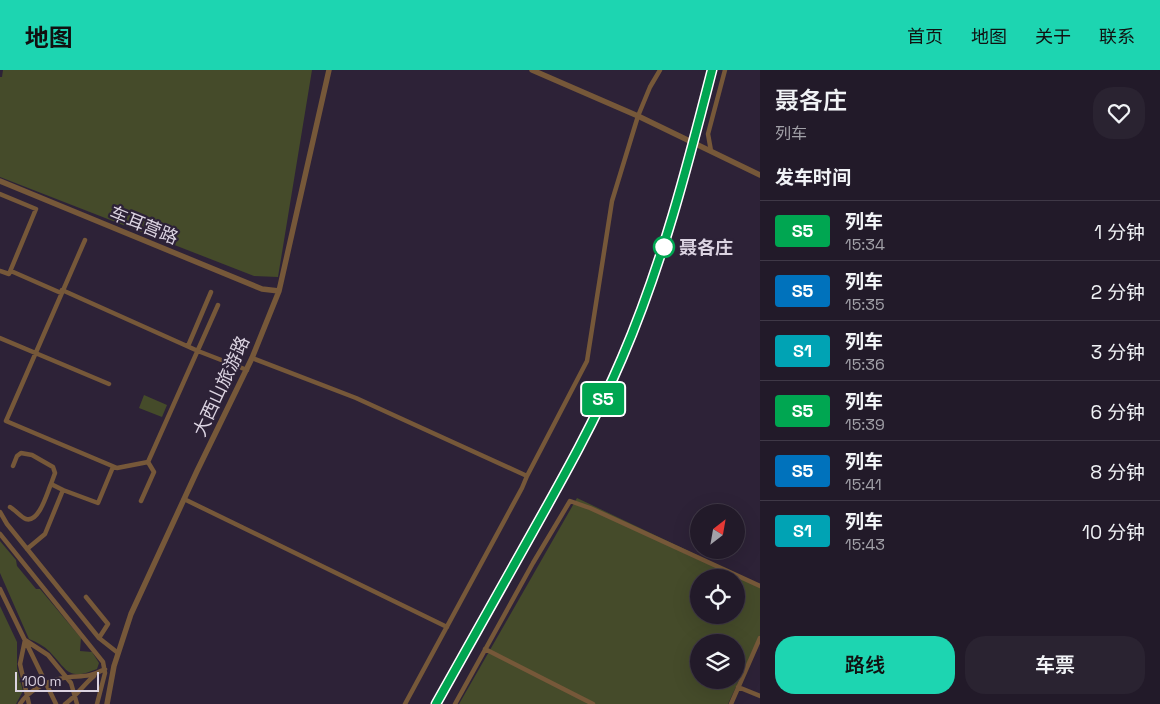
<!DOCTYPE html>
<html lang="zh">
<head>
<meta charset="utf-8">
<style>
  :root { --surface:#221a29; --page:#2a2331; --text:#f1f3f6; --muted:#a2a1a8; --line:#3f3846; --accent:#1dd5b1 }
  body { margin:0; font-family:"Space Grotesk","Noto Sans SC",sans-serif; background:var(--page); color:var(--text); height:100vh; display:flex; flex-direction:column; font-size:19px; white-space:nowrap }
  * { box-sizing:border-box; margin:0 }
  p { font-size:16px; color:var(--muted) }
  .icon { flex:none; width:28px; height:28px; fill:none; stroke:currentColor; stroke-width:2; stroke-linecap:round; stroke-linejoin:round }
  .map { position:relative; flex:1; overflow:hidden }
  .sheet { display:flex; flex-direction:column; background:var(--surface); width:400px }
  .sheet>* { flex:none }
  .badge { padding:0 10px; border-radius:4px; font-size:18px; line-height:32px }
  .needle { width:32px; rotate:31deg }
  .tools { position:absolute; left:690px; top:434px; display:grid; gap:10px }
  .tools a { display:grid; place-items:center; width:55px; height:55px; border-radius:50%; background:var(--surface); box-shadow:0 5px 20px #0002,0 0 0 1px var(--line); font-size:25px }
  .scale { position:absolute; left:15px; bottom:12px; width:84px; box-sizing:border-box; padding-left:5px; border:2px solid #dbd3e1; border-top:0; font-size:14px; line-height:18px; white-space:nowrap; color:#dbd3e1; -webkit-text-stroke:4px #2d2237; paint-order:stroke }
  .map>.badge { position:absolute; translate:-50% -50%; box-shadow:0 0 0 2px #fff }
  h2 { padding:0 15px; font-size:19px; line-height:45px }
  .round { display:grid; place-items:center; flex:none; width:52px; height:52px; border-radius:20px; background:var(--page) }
  .overview { display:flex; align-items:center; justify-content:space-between; height:85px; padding:0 15px }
  h1 { font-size:24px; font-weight:600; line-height:38px }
  .primary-button { display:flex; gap:10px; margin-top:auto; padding:10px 15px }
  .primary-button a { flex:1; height:58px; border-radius:20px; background:var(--accent); color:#111; font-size:20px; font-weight:600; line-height:58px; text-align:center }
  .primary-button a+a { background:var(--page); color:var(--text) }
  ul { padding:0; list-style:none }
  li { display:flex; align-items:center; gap:15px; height:60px; padding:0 15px; border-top:1px solid var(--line) }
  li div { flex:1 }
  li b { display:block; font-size:19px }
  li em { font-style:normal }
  li .badge { min-width:55px; font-weight:700; text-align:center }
  header { display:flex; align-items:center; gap:30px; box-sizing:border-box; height:70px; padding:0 25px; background:var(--accent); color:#111 }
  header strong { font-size:24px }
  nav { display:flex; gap:28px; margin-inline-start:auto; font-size:18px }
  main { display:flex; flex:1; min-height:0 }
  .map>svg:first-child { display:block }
</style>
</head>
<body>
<header>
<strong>地图</strong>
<nav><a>首页</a><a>地图</a><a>关于</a><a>联系</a></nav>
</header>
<main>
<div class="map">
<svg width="760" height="634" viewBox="0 0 760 634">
  <rect width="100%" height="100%" fill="#2d2237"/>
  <path fill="#454b2a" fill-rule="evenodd" d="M3,0H312L278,207L254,206L0,107V7H2Z
    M144,325L167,335L162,347L139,338Z
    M577,428L760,515V565L728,634H459ZM699,508H736V545H699ZM699,572H736V610H699Z
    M0,471L16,490L17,496L36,519H40L81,568L80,581L92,582L99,593L97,599C68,611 68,601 50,582C44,576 37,572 29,569L0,503Z
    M0,536L17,572V598L23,621L16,634H0Z"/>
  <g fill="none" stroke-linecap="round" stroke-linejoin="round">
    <path stroke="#765839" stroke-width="4.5" d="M711,81L708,64L725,0
      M0,124L36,139L9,204L0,201
      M85,170L6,351L117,398L148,392L218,235
      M11,201L61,223
      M62,220L198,281L247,300
      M0,268L109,314
      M188,276L211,222
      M252,288L356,328L527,406
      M13,396L17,386L21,383L32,385L53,397L55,403L51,414L63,420
      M184,429L447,557
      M141,431L154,402L148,392
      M10,437C14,439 22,448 26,449C39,453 47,423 51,414
      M0,442L7,454L99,568L118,583
      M0,464L103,592L105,603L97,634
      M27,479L45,464L63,420L98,433L113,397
      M0,519L56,634
      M86,527L108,554L99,568
      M485,579L593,634
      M738,617L760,626
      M20,634C27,622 45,612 59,609C78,604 85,610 105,599
      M29,634L20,594L25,570L48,585L71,613L77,634
      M65,634C77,626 83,615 94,606
      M405,634L522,418L527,406L587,291L612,131L638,46L650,17L660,0
      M455,634L533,493L570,431L590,438L760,516
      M731,634L760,568"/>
    <path stroke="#765839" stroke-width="5.5" d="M532,0L638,46L760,105
      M0,111L262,219L279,221
      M107,634L114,596L131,544L197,401L252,288L279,221L329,0"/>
    <path stroke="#b4abbb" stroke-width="2" stroke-dasharray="9 9" stroke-linecap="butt" d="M436,634C468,577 500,520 532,463C564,406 596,349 622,288C662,195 687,98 712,0"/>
  </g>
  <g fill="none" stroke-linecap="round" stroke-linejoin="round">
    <defs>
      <path id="line" d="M436,634C468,577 500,520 532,463C564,406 596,349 622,288C662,195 687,98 712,0"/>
    </defs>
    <use href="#line" stroke="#fff" stroke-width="11"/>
    <use href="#line" stroke="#00a651" stroke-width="8"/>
  </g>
  <circle fill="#fff" stroke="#00a651" stroke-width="2.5" cx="664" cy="177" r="10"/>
  <g text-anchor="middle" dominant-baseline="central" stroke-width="4.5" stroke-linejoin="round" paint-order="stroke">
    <g font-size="18" fill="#dbd3e1" stroke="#2d2237">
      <text transform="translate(144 155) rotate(22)">车耳营路</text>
      <text transform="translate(221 316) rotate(-65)">大西山旅游路</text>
    </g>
    <g font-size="18" font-weight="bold" fill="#dbd3e1" stroke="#2d2237" text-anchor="start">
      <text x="679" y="177">聂各庄</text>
    </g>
  </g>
</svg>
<div class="tools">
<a><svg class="needle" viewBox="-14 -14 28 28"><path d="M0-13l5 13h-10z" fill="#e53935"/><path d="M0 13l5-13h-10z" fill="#a2a1a8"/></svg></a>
<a><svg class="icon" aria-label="locate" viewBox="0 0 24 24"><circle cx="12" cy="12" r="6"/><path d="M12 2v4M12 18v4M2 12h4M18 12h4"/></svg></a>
<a><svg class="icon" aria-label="layers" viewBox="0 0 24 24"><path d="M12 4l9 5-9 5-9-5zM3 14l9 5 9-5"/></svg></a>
</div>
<div class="scale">100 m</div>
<b class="badge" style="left:603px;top:329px;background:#00a651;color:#fff">S5</b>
</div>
<section class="sheet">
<div class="overview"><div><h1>聂各庄</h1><p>列车</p></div><a class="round"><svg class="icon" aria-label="heart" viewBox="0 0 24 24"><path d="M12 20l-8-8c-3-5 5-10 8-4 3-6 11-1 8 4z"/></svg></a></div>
<h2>发车时间</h2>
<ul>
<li><span class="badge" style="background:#00a651;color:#fff">S5</span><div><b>列车</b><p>15:34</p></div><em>1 分钟</em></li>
<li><span class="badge" style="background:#0072bc;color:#fff">S5</span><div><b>列车</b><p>15:35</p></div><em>2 分钟</em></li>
<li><span class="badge" style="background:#00a3b4;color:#fff">S1</span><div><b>列车</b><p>15:36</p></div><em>3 分钟</em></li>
<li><span class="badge" style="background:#00a651;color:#fff">S5</span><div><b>列车</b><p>15:39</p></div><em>6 分钟</em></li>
<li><span class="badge" style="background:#0072bc;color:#fff">S5</span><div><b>列车</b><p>15:41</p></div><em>8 分钟</em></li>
<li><span class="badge" style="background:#00a3b4;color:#fff">S1</span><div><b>列车</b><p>15:43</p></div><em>10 分钟</em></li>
</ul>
<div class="primary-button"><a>路线</a><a>车票</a></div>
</section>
</main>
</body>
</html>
